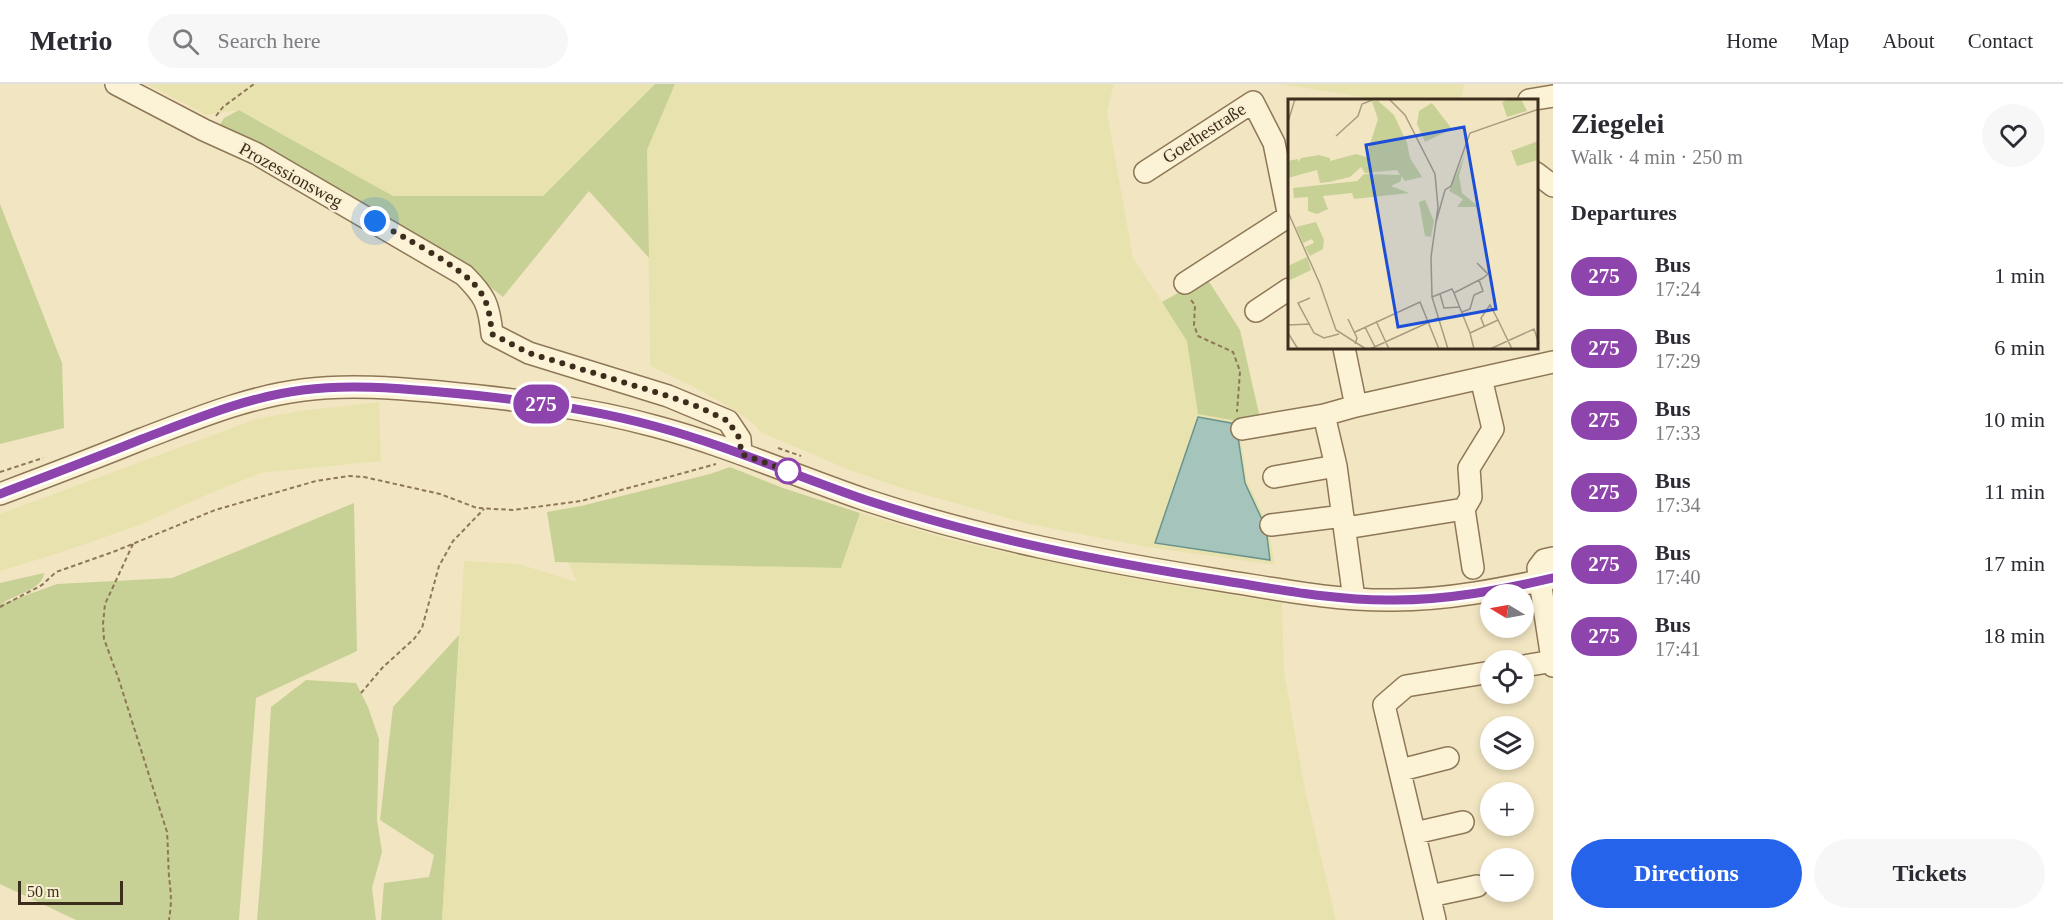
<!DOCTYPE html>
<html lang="en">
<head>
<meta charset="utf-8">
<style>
  :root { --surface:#fff; --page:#f7f7f7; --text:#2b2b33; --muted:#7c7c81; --line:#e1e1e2; --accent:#2563eb }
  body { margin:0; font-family:Georgia,serif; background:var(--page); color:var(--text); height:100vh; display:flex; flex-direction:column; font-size:22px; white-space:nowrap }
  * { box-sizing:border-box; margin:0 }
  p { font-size:20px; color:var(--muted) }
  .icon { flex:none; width:33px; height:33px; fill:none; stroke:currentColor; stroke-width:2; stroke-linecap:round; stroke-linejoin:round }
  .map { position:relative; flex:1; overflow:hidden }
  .side { display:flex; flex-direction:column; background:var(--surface); width:510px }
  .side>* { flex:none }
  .badge { padding:0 12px; border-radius:20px; font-size:21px; line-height:39px }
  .needle { width:39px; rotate:280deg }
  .fabs { position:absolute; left:1480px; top:500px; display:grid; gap:12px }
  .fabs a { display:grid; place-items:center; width:54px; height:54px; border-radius:50%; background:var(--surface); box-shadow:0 3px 9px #0003; font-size:30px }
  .scale { position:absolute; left:18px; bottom:15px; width:105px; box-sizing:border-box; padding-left:6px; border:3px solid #3c2d1d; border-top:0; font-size:16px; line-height:21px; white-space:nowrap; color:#3c2d1d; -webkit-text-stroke:4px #f9efd2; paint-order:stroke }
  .you { position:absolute; width:30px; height:30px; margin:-15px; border:4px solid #fff; border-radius:50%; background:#1a73e8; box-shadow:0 0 0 9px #1a73e833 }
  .map>.badge { position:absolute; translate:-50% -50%; box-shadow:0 0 0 3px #fff }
  h2 { padding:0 18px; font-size:22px; line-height:54px }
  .round { display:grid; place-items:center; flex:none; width:63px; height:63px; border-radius:32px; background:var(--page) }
  .overview { display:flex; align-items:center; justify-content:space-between; height:102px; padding:0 18px }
  h1 { font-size:28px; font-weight:800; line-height:45px }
  .action { display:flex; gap:12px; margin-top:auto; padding:12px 18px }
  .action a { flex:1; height:69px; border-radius:36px; background:var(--accent); color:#fff; font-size:24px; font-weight:800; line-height:69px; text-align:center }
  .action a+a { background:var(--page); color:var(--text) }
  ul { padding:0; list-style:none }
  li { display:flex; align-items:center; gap:18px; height:72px; padding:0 18px }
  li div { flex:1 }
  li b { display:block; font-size:22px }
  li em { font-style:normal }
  li .badge { min-width:66px; font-weight:700; text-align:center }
  header { display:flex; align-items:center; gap:36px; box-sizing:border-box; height:84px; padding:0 30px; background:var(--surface); border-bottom:2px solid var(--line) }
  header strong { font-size:28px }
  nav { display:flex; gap:33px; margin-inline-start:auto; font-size:21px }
  .search { width:420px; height:54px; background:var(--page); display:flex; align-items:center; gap:15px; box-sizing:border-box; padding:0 21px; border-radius:33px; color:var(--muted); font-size:22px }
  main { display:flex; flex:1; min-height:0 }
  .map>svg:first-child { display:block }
</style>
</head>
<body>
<header>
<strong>Metrio</strong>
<div class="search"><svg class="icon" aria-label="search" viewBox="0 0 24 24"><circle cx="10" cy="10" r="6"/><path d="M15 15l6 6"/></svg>Search here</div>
<nav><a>Home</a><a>Map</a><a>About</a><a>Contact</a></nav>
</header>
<main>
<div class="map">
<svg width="1553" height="836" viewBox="0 0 1553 836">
  <rect width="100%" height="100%" fill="#f2e6c2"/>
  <path fill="#e8e2af" d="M147,0H655L543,112H393L240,26L206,31Z
    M675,0H1114L1107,28L1133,174L1188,257L1198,329L1238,337L1247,396L1268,442L1275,481L1147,463L1029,440L905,405L849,386L760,348L756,342L739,329L696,304L650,282L647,66Z
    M1280,0H1464L1461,16H1381Z
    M379,318L381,377L261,389L206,411L137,442L62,468L0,487V430L256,335L300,327Z
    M860,429L944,454L1012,470L1146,497L1282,519L1284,587L1305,706L1336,836H442L464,477L519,480L577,498L568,478L841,484Z"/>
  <path fill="#c7d195" d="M655,0H675L647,66L649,174L589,107L503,213L457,177L219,42L224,34L239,26L393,112H543Z
    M0,120L62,279L64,344L0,360Z
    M1206,193L1240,246L1260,334L1238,337L1198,330L1187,257L1162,218Z
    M730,383L783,404L860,429L841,484L555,478L547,428L581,422L710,390Z
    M354,419L357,567L256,614L239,836H76L0,800V499L44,489C43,506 12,511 2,520L57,500L172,494Z
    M459,551L442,836H381L384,799L429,793L434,771L380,736L393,623Z
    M306,596L356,599L368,623L379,655L377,736L382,768L372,804L376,836H257L262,776L271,623Z"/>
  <path fill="#a5c4bc" stroke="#6a938b" stroke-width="1.5" d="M1198,333L1236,340L1245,399L1266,444L1270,476L1155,459Z"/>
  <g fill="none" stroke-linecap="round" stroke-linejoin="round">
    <defs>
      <path id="minor" d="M116,0L204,46L257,70L464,191C485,212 489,220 492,250L529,269L668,312L728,337L740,355L741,370
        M1529,16L1553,12
        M1145,88L1253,18L1274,59L1289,133
        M1536,89L1553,102
        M1185,199L1289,132
        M1256,227L1289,205
        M1344,264L1356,322L1324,331L1336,382L1354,515
        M1356,322L1553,278
        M1242,345L1324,331
        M1274,393L1336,382
        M0,410C48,392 95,374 142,355C195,335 247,313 303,306C348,300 395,304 440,308C511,315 585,323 654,342C726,361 796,392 866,416C981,454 1099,477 1219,496C1277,505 1335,517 1394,516C1448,516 1501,505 1553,494
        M1464,425L1473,484
        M1271,441L1343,432
        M1346,444L1464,425L1471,413L1469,384L1493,345L1481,294
        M1553,474L1544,476L1538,484L1553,582
        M1524,582L1553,577
        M1401,686L1448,674
        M1415,749L1463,738
        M1430,812L1477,802
        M1435,836L1384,621L1406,602L1491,588"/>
    </defs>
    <use href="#minor" stroke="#8e7757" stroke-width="24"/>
    <path stroke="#8e7757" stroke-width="2" stroke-dasharray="4.5 3" stroke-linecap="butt" d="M216,32L223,23L254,0
      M1191,216L1195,221L1194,241L1198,252L1233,268L1240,287L1237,328
      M778,364L801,372
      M0,388L43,374
      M133,460L105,520L103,540L104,555L118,593L167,748C168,762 168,777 169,792C171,811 172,816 169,836
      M0,523L42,501L56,488L113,468L215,426L316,397L349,392L364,393L440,410L477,424L513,426L581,417L716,380
      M361,609L383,583L414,555L422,544L439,482L453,457L484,425"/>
    <use href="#minor" stroke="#fcf2d6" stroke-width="21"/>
  </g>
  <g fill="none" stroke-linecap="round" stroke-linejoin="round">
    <defs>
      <path id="line" d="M0,410C47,392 95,374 142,355C195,335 247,313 303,306C348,300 395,304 440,308C511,314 585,323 654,342C726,361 796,392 866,416C981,454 1099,477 1219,496C1277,505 1335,517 1394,516C1448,516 1501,506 1553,494"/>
    </defs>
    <use href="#line" stroke="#fff" stroke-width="14"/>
    <use href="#line" stroke="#8e44ad" stroke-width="9"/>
    <path stroke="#3c2d1d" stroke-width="6" stroke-dasharray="0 10.8" d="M375,137C402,153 462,182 479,206C489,219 490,234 492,250L529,269L668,312L699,323L728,337L740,355L741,370L794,389L788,387"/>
  </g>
  <circle fill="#fff" stroke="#8e44ad" stroke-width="3" cx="788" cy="387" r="12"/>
  <g text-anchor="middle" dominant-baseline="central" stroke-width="4.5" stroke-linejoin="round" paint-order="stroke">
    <g font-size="18" fill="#3c2d1d" stroke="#f9efd2">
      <text transform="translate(1204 49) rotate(-33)">Goethestraße</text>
      <text transform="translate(291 91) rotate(29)">Prozessionsweg</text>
    </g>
  </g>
  <g transform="translate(1288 15)">
    <rect width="250" height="250" fill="#f2e6c2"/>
    <path d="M221,0H233L239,12L219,18L214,3ZM89,1L106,16L119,44L122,59L134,78L117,82L113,77V82L103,87L121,94L66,100L64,94L35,97L40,110L29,115L20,112V98L6,99L5,89L69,82L76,75L112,76L109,71L77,74L73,68L62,78L41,83L32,84L29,71L0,79V62L10,60V63L13,59L31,56L42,59V62L68,55L78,58L90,20L84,3ZM144,4L164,30L137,43L129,25L131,12ZM250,42V61L229,67L223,52ZM177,55L171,77L174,94L191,108H169L175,100L161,92ZM137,101L146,122L143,138L137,137L131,103ZM28,123L36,141L35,150L22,157L17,148L26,144L24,140L15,144L8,128ZM19,158L23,171L0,182V167Z" fill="#c7d195"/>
    <path fill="none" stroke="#a99c80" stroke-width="1.5" d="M101,0L117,16L147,75L150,108L143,158L144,198L160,250M0,23L7,0M48,37L70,17L74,5L87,0M0,113L32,185L48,231L78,250M148,123L157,91L163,87L182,34L251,10M166,194L182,234M152,195L156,209L172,208M144,198L164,190L166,194L195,179L200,175L189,164M22,199L10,204L26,234L36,239L51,235M174,213L182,210L186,196L195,192L191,181M60,220L69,239L67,245M88,222L101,250M0,226L22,225M196,227L193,219L202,206L210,221M77,228L87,248M67,233L132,203L151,250M0,234L10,250M82,250L150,219M186,250L182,234L210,221L224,250M202,250L246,230L251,245"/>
    <path fill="#1d4ed8" fill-opacity="0.15" stroke="#1d4ed8" stroke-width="3" d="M176,28L208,210L110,228L78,46Z"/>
    <rect width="250" height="250" fill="none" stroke="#3c2d1d" stroke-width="3"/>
  </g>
</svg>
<div class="fabs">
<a><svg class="needle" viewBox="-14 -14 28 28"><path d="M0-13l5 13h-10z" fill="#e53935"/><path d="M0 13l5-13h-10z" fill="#7c7c81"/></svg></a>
<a><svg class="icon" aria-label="locate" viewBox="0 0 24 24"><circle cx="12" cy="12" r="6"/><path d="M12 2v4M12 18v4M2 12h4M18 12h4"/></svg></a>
<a><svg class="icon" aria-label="layers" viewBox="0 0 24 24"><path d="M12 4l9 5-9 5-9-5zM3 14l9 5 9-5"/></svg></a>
<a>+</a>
<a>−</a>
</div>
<div class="scale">50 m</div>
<div class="you" style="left:375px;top:137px"></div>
<b class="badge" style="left:541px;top:320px;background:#8e44ad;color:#fff">275</b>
</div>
<section class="side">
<div class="overview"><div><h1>Ziegelei</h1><p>Walk · 4 min · 250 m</p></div><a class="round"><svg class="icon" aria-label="heart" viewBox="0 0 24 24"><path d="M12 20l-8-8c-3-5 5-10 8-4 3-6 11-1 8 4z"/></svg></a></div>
<h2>Departures</h2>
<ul>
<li><span class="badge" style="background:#8e44ad;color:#fff">275</span><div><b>Bus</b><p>17:24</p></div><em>1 min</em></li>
<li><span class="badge" style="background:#8e44ad;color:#fff">275</span><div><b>Bus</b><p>17:29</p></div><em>6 min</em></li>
<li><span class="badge" style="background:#8e44ad;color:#fff">275</span><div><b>Bus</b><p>17:33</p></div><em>10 min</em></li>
<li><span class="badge" style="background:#8e44ad;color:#fff">275</span><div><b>Bus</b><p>17:34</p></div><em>11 min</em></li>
<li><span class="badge" style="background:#8e44ad;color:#fff">275</span><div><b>Bus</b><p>17:40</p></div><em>17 min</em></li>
<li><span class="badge" style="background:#8e44ad;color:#fff">275</span><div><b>Bus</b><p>17:41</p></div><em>18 min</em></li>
</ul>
<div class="action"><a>Directions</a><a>Tickets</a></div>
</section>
</main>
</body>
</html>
